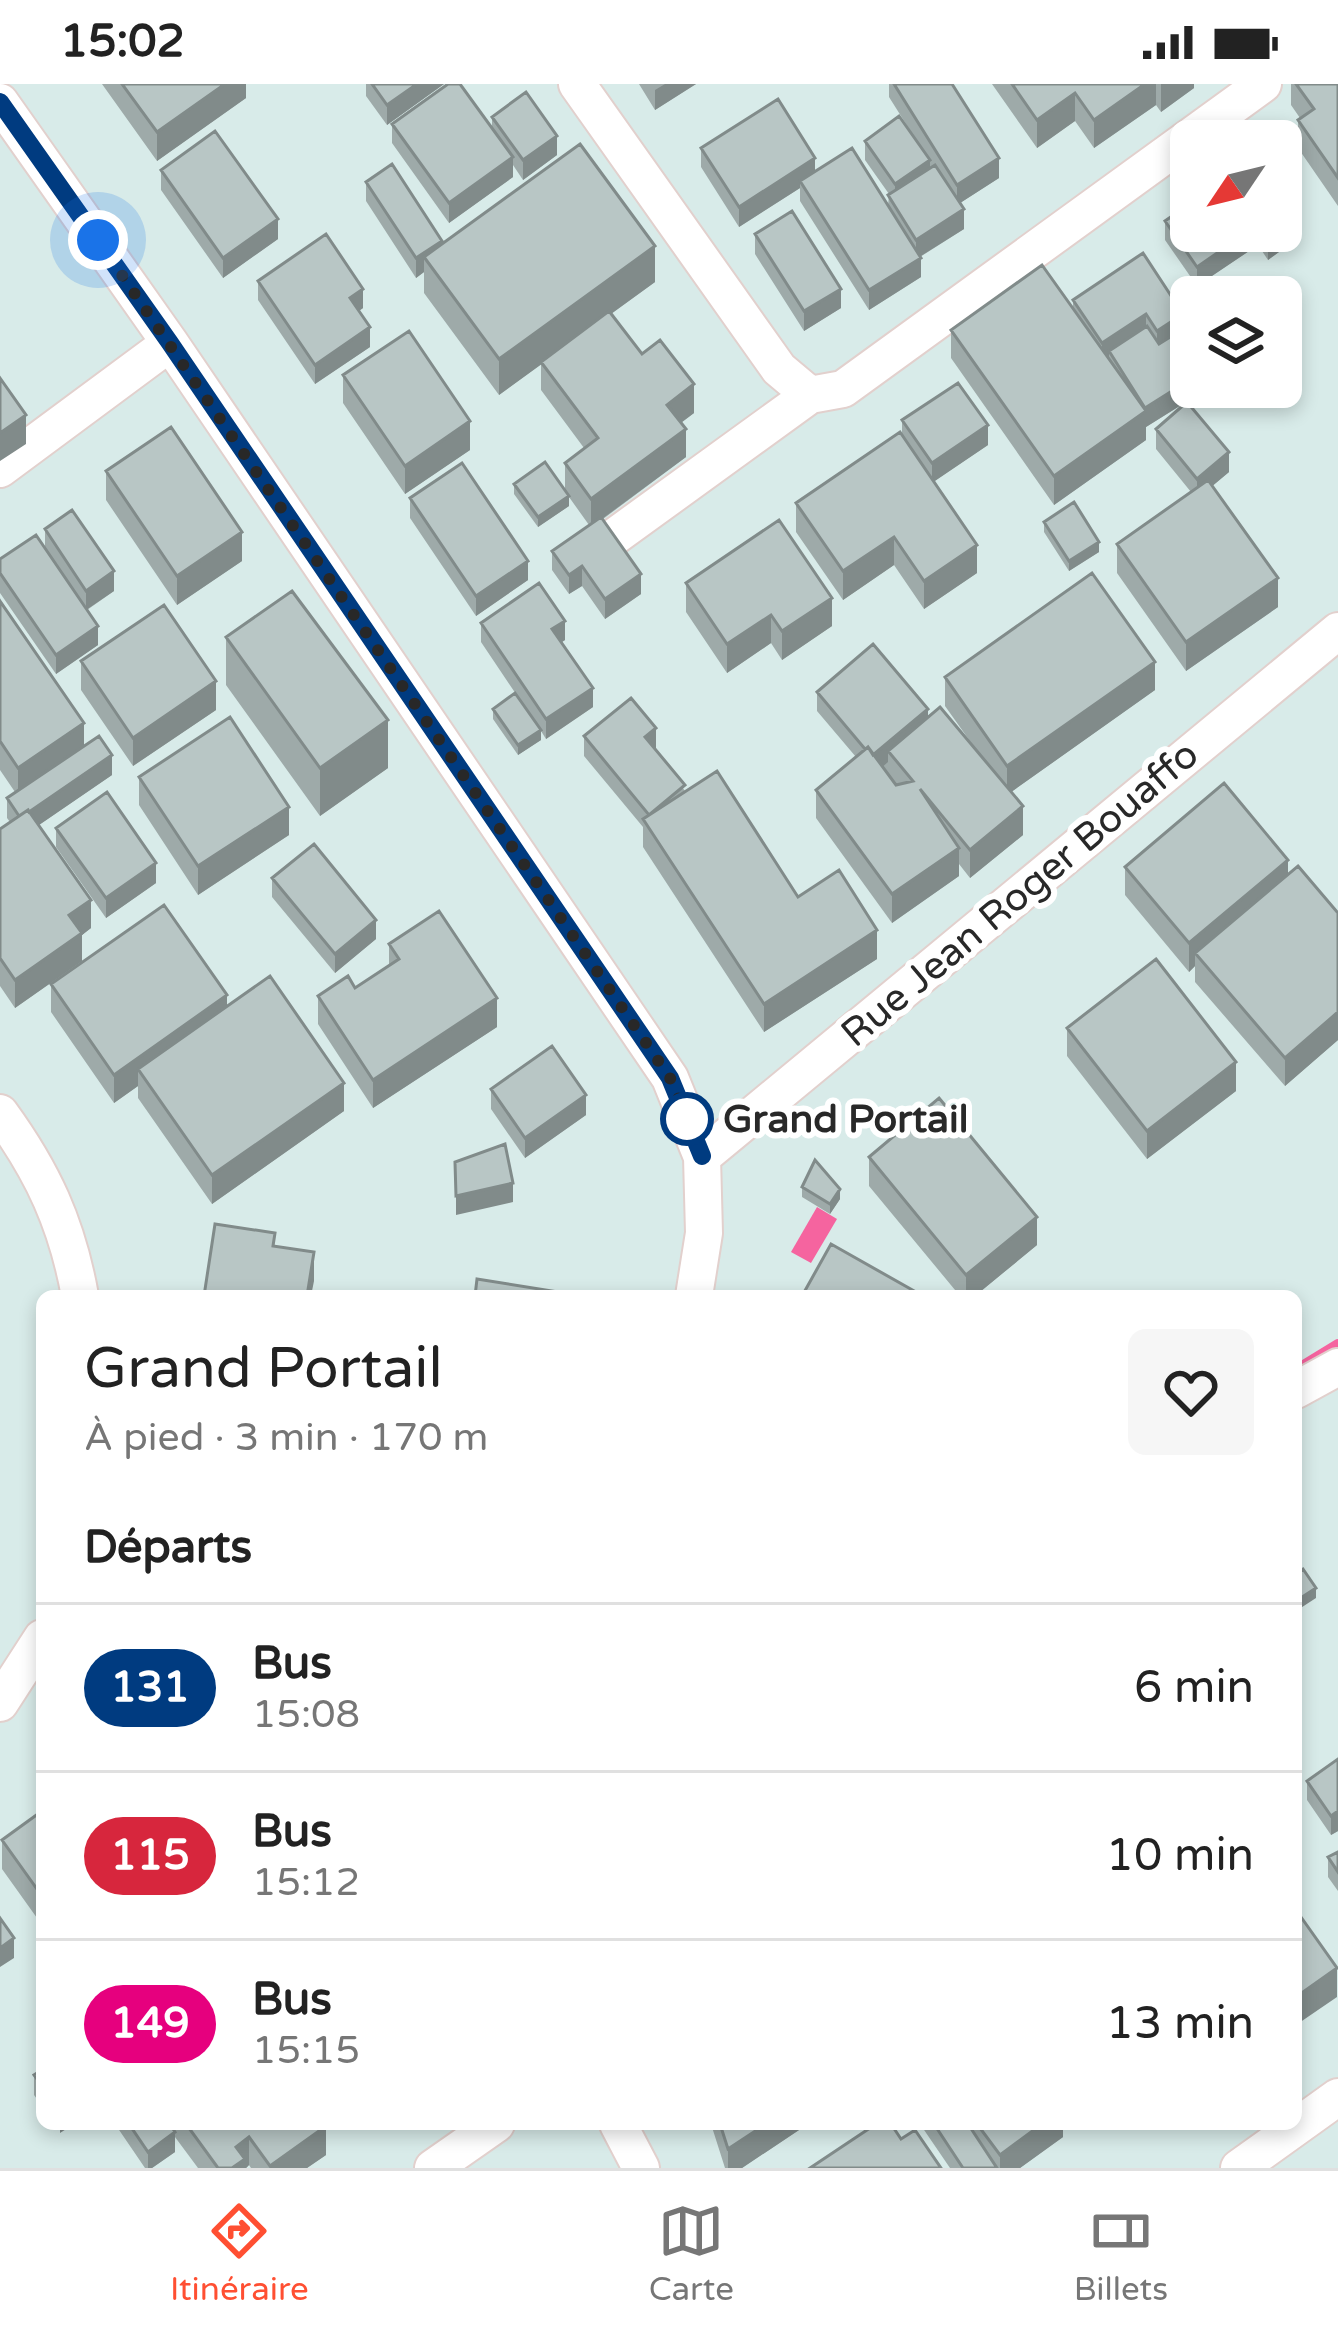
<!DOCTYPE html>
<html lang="fr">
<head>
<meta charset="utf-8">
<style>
  :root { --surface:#fff; --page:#f6f6f6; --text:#222; --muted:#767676; --line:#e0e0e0; --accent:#ff4f32 }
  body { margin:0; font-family:"Varela Round",sans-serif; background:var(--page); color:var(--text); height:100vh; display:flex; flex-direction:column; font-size:45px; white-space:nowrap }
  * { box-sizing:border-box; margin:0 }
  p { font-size:39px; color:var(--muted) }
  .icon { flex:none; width:66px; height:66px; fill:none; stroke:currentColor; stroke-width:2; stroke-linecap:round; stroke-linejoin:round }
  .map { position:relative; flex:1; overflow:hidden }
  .drawer { position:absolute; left:36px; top:1206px; width:1266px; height:840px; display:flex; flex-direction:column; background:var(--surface); border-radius:18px; box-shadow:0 6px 18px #0003 }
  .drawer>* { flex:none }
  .badge { padding:0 24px; border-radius:39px; font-size:42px; line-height:78px }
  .needle { width:78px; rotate:235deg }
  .tools { position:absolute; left:1170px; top:36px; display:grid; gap:24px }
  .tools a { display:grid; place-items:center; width:132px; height:132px; border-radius:18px; background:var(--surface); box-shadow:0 6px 18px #0003; font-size:60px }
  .you { position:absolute; width:60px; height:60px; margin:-30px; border:9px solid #fff; border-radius:50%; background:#1a73e8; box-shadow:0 0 0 18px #1a73e833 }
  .map>.badge { position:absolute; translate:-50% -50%; box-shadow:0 0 0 6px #fff }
  h2 { padding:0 48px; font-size:45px; line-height:108px }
  .round { display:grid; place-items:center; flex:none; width:126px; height:126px; border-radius:18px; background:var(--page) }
  .headline { display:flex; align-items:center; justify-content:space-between; height:204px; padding:0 48px }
  h1 { font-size:57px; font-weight:600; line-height:90px }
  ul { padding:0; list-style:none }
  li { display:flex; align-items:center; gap:36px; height:168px; padding:0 48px; border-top:3px solid var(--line) }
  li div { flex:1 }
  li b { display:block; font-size:45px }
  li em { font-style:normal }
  li .badge { min-width:132px; font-weight:700; text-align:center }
  .status { display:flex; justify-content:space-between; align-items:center; height:84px; padding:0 60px; background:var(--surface); direction:ltr }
  .status svg { height:33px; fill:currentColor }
  .tabs { display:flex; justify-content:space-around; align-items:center; height:168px; border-top:3px solid var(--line); background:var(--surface); font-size:33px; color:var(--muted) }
  .tabs a { display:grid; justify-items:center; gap:6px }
  .tabs .on { color:var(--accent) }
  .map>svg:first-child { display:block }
</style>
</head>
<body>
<div class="status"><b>15:02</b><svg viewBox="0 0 49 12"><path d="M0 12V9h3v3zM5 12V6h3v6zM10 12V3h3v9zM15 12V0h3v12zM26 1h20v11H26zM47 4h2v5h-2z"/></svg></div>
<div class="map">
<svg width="1338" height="2084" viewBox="0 0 1338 2084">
  <rect width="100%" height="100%" fill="#d8ebe9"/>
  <path fill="#f5649f" d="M817,1123L837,1135L811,1179L791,1168Z"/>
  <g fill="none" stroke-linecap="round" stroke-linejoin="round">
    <path stroke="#f5649f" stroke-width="12" d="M1302,1283L1338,1261"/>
    <defs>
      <path id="minor" d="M577,0L779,285L810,311L843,305L1263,0
        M0,18L170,259L670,994L702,1073L704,1149L694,1212
        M0,385L170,259
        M614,453L810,311
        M0,1029C43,1088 67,1140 80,1212
        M702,1073L1338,547
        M1296,1306L1338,1283
        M0,1619L42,1554
        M618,2040L641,2084
        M433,2084L496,2040
        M1239,2084L1338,2013"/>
    </defs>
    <use href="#minor" stroke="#e2d0cd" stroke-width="40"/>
    <use href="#minor" stroke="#fff" stroke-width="36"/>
  </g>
  <path fill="#9eaaa9" d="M102,0H246V14L157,77Z
    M366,0H444L387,41L366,12Z
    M639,0H696L655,26Z
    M889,0H952L999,94L960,119L964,145L920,173L921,193L869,226L800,117V104L739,143L701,83V64L815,87L888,122L889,110L865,76V57L918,59L889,13Z
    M992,0H1194V4L1161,28L1156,21L1094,64L1075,37L1037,64Z
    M1291,0H1338V122L1298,64V36L1300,34L1291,21Z
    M492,33L557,71L523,96L513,81V93L449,139L392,59V40L492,45Z
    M161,86L278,155L223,194L161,106Z
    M366,98L442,160L655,198L611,230L642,270L694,329L681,339L686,373L603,435L641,510L605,535L582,502L569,510L552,486V467L589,441L569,413V422L538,443L514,410V400L565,406V379L584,364L541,306V280L499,311L424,209V188L416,194L366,117Z
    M1165,137L1191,147H1281L1294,157L1268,176L1258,161L1197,202L1165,156Z
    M755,150L841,224L804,247L755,170Z
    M1143,169L1183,245L1191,303H1210L1146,343V356L1054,421L951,274V246L1073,224V216Z
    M258,197L363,224L359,227L370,263L315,300L258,216Z
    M343,291L470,366L405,410L343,319Z
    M902,336L988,361L934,397L977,489L924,525L894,481L843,516L796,448V419L902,351Z
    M1156,345L1229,388L1212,402L1278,523L1186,587L1117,489V460L1191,408L1156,365Z
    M106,387L242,477L177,521L106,416Z
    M410,414L528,496L476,532L410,434Z
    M1044,438L1099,468L1069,487L1044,448Z
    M45,445L114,507L87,526L98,561L56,590L0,509V475L45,464Z
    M686,499L832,542L782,576L771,559L727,589L686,528Z
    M0,517L84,661L112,691L39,741L91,844L82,851V877L15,924L0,902V745L10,738L7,734V714L15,708L0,686Z
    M481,539L565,556L562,558L593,623L546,655L541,647V656L518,671L493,635V625L520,616L481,558Z
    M226,553L388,684L320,732L226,601Z
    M81,577L216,626L133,682L81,606Z
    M945,593L1155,606L1011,708L1023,751L970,794L959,780V792L892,839L816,734V706L856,673L817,627V608L928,634L977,667L945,622Z
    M584,652L656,664L655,665L685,707L798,813L877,875L764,948L643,763V743L584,672Z
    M139,693L289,751L198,811L139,721Z
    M56,744L156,799L106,834L56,763Z
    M1125,783L1288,790L1338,829V956L1285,1002L1195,898V882L1189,888L1125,811Z
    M272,794L376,855L335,889L272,813Z
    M389,860L497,943L373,1024L318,940V912L355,904L389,882Z
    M51,900L227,923L344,1027L212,1120L138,1014V1002L114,1019L51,928Z
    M1067,944L1236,1007L1147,1075L1067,972Z
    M491,1005L586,1031L525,1074L491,1025Z
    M869,1073L1037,1161L975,1212H960L869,1102Z
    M802,1103L840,1115L830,1130L802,1113Z
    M1338,1675V1752V1747L1331,1751L1307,1716V1697Z
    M42,1727V1841L2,1785V1756Z
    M1338,1768V1807L1328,1793V1773Z
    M42,1986V2022L34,2011V1991Z
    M115,2040H324L326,2071L307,2084H251L249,2081L246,2084H198L175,2053V2068L152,2084H145Z
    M711,2040H799V2046L742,2084H725Z
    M920,2040H1063V2053L1020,2084H950Z"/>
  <path fill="#818b8a" d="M225,0H246V14L157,77V48Z
    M417,0H444L387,41V21Z
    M665,0H696L655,26V6Z
    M1145,0H1156V21L1094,64V36Z
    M1161,0H1194V4L1161,28Z
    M1075,9V37L1037,64V36Z
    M557,52V71L523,96V76Z
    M513,73V93L449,139V119Z
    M815,74V94L800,97V104L739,143V123Z
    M999,74V94L957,121V101Z
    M930,76V95L895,119V100Z
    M964,125V145L916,175V156Z
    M278,135V155L223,194V174Z
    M1294,138V157L1268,176V156Z
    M1249,147H1258V161L1197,202V183Z
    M442,157V177L424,173V188L416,194V174Z
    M655,162V198L499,311V275Z
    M921,174V193L869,226V206Z
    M363,205V224L350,233V214Z
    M841,205V224L804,247V227Z
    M1146,230V249L1109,267V274L1102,279V259Z
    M1183,230V249L1157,266V247Z
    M370,243V263L315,300V281Z
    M1191,295V303H1210L1146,343V356L1054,421V392L1145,324Z
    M694,300V329L667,349V321Z
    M26,331V360L0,377V349Z
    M470,337V366L405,410V382Z
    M988,341V361L932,399V379Z
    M686,345V373L591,443V415Z
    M1229,368V388L1197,415V395Z
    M569,412V422L538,443V433Z
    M242,448V477L177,521V492Z
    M894,453V481L843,516V487Z
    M1099,458V468L1069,487V477Z
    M977,461V489L924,525V497Z
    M528,477V496L476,532V512Z
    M582,482V502L569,510V491Z
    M114,487V507L86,526V507Z
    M641,490V510L605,535V515Z
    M1278,494V523L1186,587V558Z
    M832,514V542L782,576V547Z
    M771,531V559L727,589V560Z
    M565,537V556L552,564V545Z
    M98,542V561L56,590V571Z
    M1155,578V606L1007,711V682Z
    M216,597V626L133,682V654Z
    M593,604V623L546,655V635Z
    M928,625V644L888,667V678L872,692V673Z
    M388,636V684L320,732V684Z
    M84,639V668L18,712V684Z
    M656,644V664L645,673V653Z
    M541,646V656L518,671V661Z
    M112,671V691L20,754V734Z
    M1023,722V751L970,794V766Z
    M289,723V751L198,811V782Z
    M959,764V792L892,839V810Z
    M1288,776V804L1195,869V882L1189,888V859Z
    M156,779V799L106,834V814Z
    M91,816V844L82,851V877L15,924V896L69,831Z
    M376,836V855L335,889V870Z
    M877,846V875L764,948V920Z
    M227,911V940L138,985V1002L114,1019V991Z
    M497,914V943L373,1024V996Z
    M1338,928V956L1285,1002V974Z
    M1236,978V1007L1147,1075V1047Z
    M344,999V1027L212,1120V1091Z
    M586,1011V1031L525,1074V1054Z
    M513,1099V1118L456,1131V1112Z
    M840,1105V1115L830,1130V1120Z
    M1037,1133V1161L975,1212H966V1191Z
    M314,1168V1197L311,1212H307Z
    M1316,1504V1514L1296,1527V1517Z
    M1338,1727V1747L1331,1751V1732Z
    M14,1854V1874L0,1883V1864Z
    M1337,1884V1913L1296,1941V1913Z
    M60,2040H74L60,2049Z
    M766,2040H799V2046L742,2084H728V2065Z
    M1042,2040H1063V2053L1020,2084H1000V2071Z
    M326,2042V2071L307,2084H270V2082Z
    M175,2048V2068L152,2084H148V2068Z
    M249,2053V2081L246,2084H232L236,2063Z"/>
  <path fill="#b8c6c5" stroke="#818b8a" stroke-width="3" d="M122,0H225L157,48Z
    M372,0H417L387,21Z
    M448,0H460L513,73L449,119L392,40Z
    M894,0H952L999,74L957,101Z
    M1012,0H1145L1094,36L1075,9L1037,36Z
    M1296,0H1338V94L1298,36L1314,25Z
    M526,8L557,52L523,76L492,33Z
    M778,15L815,74L739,123L701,64Z
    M899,32L930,76L895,100L865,57Z
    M215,47L278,135L223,174L161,86Z
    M580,60L655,162L499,275L424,173Z
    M852,64L921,174L869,206L800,97Z
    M392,80L442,157L416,174L366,98Z
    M935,81L964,125L916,156L888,111Z
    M1281,118L1294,138L1268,156L1262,147H1281Z
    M1191,119V147H1249L1197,183L1165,137Z
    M792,127L841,205L804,227L755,150Z
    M326,150L363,205L350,214L370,243L315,281L258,197Z
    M1143,169L1183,230L1157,247L1146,230L1102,259L1073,216Z
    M1042,181L1146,327L1054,392L951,246Z
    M609,227L642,270L660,256L694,300L667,321L686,345L591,415L565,379L598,354L541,278Z
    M1191,240V295L1145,324L1109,267L1147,242L1159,260Z
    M409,247L470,337L405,382L343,291Z
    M0,294L26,331L0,349Z
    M958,299L988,341L932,379L902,336Z
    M1187,318L1229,368L1197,395L1156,345Z
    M171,343L242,448L177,492L106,387Z
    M900,348L977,461L924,497L894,453L843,487L796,419Z
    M545,378L569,412L538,433L514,400Z
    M462,379L528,477L476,512L410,414Z
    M1208,396L1278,494L1186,558L1117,460Z
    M1074,418L1099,458L1069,477L1044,438Z
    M72,426L114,487L86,507L45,445Z
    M601,433L641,490L605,515L582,482L569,491L552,467Z
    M779,436L832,514L782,547L771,531L727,560L686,499Z
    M36,451L98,542L56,571L0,489V475Z
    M1092,489L1155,578L1007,682L945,593Z
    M539,499L565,537L552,545L593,604L546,635L481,539Z
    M292,507L388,636L320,684L226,553Z
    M0,517L84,639L18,684L0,657Z
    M164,521L216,597L133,654L81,577Z
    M873,560L928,625L873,671L868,663L865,665L817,608Z
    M515,609L541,646L518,661L493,625Z
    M631,614L656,644L645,653L685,701L649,731L584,652Z
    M940,623L1023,722L970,766L920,705L959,764L892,810L816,706L868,663L896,701L913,697L888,667Z
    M230,633L289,723L198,782L139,693Z
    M99,652L112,671L29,728L28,726L19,732L7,714Z
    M717,687L798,813L839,786L877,846L764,920L643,735Z
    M1224,699L1288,776L1189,859L1125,783Z
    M107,708L156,779L106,814L56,744Z
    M28,726L91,816L69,831L82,849L15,896L0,874V745Z
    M314,760L376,836L335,870L272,794Z
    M1298,782L1338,829V928L1285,974L1195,869Z
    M164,821L227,911L114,991L51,900Z
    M439,827L497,914L373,996L318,912L348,892L355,904L399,875L389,860Z
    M1156,875L1236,978L1147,1047L1067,944Z
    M270,892L344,999L212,1091L138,985Z
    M552,962L586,1011L525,1054L491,1005Z
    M939,1014L1037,1133L966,1191L869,1073Z
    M505,1060L513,1099L456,1112L455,1078Z
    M815,1076L840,1105L830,1120L802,1103Z
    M215,1140L275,1149L273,1162L314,1168L307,1212H204Z
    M831,1160L923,1212H802Z
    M477,1195L583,1212H475Z
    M1303,1485L1316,1504L1296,1517V1490Z
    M1338,1675V1727L1331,1732L1307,1697Z
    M42,1727V1812L2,1756Z
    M1338,1768V1788L1328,1773Z
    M1296,1826L1337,1884L1296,1913Z
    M0,1834L14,1854L0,1864Z
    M42,1986V2002L34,1991Z
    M129,2040H170L175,2048L148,2068Z
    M186,2040H324L326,2042L270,2082L249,2053L236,2063L245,2075L232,2084H218Z
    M720,2040H766L728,2065Z
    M876,2040H891L901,2055L915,2046L941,2084H810Z
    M934,2040H968L997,2084H963Z
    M977,2040H1042L1000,2071Z"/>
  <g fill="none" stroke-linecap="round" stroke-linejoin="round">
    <defs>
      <path id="line" d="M0,18L170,259L670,994L702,1072"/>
    </defs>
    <use href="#line" stroke="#fff" stroke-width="27"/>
    <use href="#line" stroke="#003b80" stroke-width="18"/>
    <path stroke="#282828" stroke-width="12" stroke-dasharray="0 21.6" d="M98,156L670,994L687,1035"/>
  </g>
  <circle fill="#fff" stroke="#003b80" stroke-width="6" cx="687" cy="1035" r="24"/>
  <g text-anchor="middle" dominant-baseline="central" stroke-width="12" stroke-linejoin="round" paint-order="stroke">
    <g font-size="39" fill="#282828" stroke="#fff">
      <text transform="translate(1020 810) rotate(-40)">Rue Jean Roger Bouaffo</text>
    </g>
    <g font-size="39" font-weight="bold" fill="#282828" stroke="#fff" text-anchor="start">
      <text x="723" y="1035">Grand Portail</text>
    </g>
  </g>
</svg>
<div class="tools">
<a><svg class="needle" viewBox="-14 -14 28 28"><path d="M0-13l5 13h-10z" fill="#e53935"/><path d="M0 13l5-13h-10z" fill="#767676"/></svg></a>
<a><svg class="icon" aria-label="layers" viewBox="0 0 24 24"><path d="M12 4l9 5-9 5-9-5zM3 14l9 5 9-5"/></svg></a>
</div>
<div class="you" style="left:98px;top:156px"></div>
<section class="drawer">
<div class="headline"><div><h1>Grand Portail</h1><p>À pied · 3 min · 170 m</p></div><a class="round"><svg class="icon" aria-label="heart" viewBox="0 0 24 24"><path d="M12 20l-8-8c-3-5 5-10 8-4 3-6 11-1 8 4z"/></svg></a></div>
<h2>Départs</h2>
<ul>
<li><span class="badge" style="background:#003b80;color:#fff">131</span><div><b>Bus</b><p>15:08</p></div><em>6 min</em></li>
<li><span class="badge" style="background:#d7263d;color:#fff">115</span><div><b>Bus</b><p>15:12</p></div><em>10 min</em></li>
<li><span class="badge" style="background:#e6007e;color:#fff">149</span><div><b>Bus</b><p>15:15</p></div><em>13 min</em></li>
</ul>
</section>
</div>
<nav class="tabs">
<a class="on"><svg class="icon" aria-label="directions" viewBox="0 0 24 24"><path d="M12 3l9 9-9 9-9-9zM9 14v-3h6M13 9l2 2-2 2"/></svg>Itinéraire</a>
<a><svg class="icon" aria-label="map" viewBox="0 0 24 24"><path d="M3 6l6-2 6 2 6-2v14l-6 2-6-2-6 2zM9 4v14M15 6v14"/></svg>Carte</a>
<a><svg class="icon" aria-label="tickets" viewBox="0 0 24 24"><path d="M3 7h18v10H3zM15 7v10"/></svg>Billets</a>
</nav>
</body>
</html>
